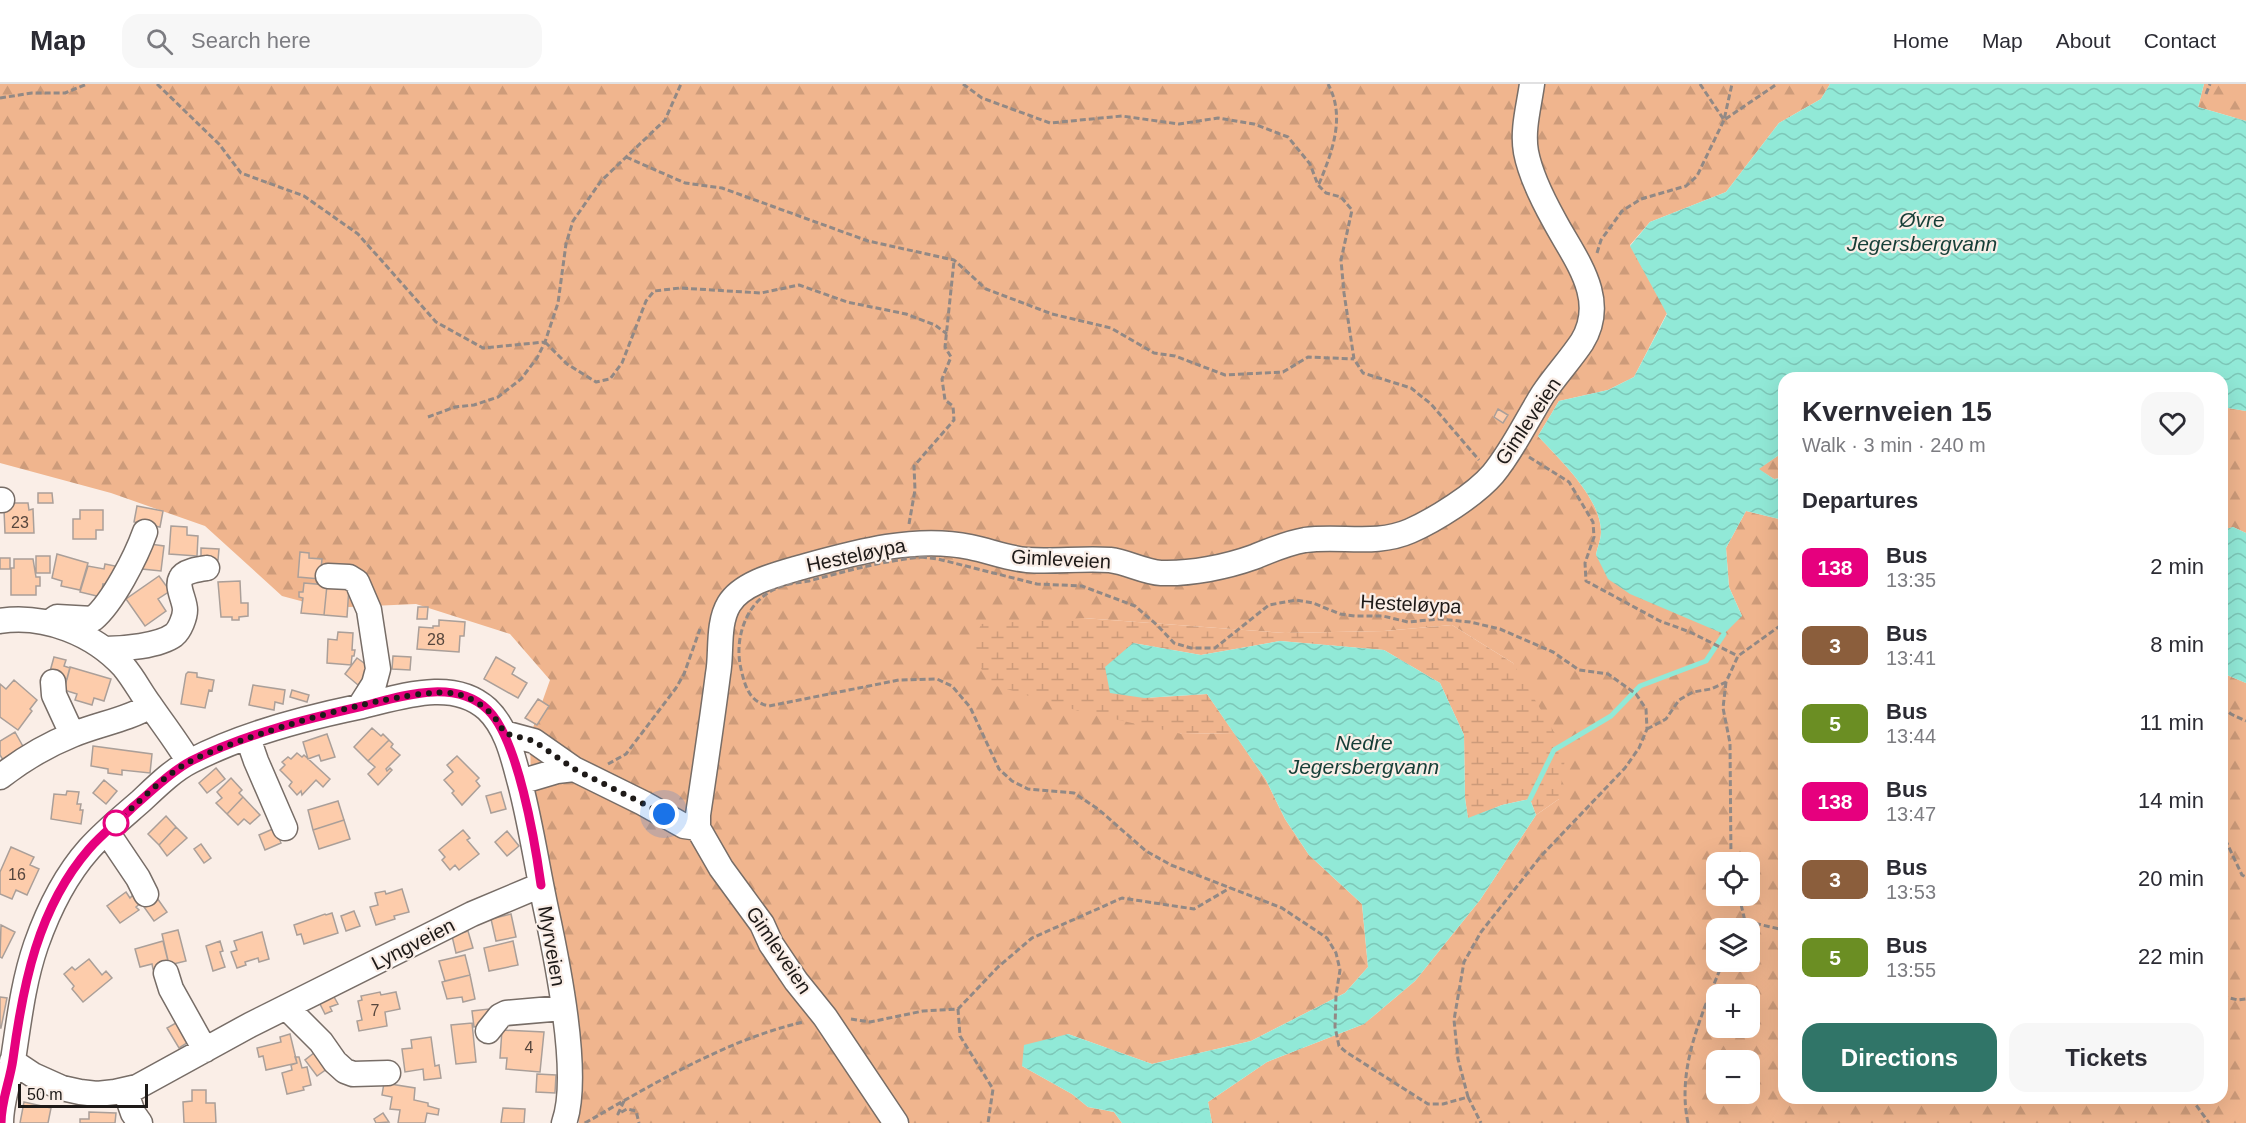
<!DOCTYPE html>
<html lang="en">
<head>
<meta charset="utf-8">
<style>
  :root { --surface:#fff; --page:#f7f7f7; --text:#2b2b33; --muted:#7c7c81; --line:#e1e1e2; --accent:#307568 }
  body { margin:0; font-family:Helvetica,sans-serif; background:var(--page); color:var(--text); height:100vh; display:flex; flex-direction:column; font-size:22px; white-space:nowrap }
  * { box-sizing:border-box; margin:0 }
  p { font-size:20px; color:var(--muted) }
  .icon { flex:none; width:33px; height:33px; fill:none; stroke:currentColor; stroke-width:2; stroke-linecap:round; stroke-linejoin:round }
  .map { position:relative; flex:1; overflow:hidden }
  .panel { position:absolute; left:1778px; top:288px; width:450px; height:732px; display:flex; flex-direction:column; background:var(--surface); border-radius:18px; box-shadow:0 6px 24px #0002 }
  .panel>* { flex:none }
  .badge { padding:0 12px; border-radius:9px; font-size:21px; line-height:39px }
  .controls { position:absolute; left:1706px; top:768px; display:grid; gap:12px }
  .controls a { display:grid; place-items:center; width:54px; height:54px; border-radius:12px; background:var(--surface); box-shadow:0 6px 24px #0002; font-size:30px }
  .scale { position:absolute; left:18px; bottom:15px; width:130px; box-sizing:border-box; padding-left:6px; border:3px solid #1e1a18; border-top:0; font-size:16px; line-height:21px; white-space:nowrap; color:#1e1a18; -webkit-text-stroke:4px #faeee7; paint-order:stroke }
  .you { position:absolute; width:30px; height:30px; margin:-15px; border:4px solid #fff; border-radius:50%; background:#1a73e8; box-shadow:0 0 0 9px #1a73e833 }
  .map>.badge { position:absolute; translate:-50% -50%; box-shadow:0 0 0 3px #fff }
  h2 { padding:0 24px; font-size:22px; line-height:54px }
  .round { display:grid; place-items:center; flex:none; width:63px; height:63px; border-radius:18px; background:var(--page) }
  .summary { display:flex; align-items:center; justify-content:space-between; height:102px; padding:0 24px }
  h1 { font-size:28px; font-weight:700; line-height:45px }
  .action { display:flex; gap:12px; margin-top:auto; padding:12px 24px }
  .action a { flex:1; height:69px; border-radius:18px; background:var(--accent); color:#fff; font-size:24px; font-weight:700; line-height:69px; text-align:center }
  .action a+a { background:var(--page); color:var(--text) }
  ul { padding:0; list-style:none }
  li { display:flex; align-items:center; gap:18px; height:78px; padding:0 24px }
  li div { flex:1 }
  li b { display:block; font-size:22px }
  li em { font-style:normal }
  li .badge { min-width:66px; font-weight:700; text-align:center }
  header { display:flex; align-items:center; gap:36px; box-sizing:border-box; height:84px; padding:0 30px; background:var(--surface); border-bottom:2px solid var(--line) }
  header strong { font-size:28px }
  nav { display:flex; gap:33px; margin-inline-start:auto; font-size:21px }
  .search { width:420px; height:54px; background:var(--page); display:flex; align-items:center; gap:15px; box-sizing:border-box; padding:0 21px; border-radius:18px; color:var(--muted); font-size:22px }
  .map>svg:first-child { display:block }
</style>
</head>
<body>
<header>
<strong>Map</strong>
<div class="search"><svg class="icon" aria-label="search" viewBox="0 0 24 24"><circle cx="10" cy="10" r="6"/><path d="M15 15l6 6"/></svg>Search here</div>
<nav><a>Home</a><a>Map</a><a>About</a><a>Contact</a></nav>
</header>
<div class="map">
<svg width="2246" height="1039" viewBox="0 0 2246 1039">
  <defs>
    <pattern id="forest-firs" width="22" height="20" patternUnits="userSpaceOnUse" patternTransform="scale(1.5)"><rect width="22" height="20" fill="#f0b58e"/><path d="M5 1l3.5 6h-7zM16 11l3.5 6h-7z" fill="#cd9b7a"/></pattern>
    <pattern id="wetland-marsh" width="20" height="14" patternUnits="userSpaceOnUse" patternTransform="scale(1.5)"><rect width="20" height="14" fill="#f0b58e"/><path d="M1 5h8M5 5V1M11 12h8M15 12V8" fill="none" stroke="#cd9b7a"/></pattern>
    <pattern id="water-waves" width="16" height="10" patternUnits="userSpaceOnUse" patternTransform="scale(1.5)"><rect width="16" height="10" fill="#91e9d7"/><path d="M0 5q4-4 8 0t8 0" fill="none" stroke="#7dc7b8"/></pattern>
  </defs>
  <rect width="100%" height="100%" fill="#faeee7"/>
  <path fill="url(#forest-firs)" fill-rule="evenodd" d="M0,0H1830L1821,15L1779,39L1726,108L1650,138L1630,161L1667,229L1634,293L1608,306L1559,317L1538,352C1560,376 1601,414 1601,448C1601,456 1597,464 1596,471L1742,532L1729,503L1726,464L1746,427L1783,436L1784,1014H2222V589L2246,599V1039H1212L1208,1018L1267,978L1364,940L1415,897L1480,816L1536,731L1559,715L1513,579L1452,541L1384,547L1285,549L1083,534L1181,650L1234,649L1266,696L1285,735L1309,771L1362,820L1368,883L1345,909L1251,957L1152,980L1068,950L1022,982L1072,1010L1088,1023L1114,1028L1122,1039H579L566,947L532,749L530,652L550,596L510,550L416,520L327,524L282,512L205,442L111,409L0,379ZM1716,778H1749V812H1716ZM1716,844H1749V878H1716ZM1716,910H1749V944H1716ZM1716,976H1749V1010H1716Z
    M2204,0H2246V37L2198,23Z
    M2222,323L2246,327V449L2233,443L2222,446Z
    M1779,371H1783V394L1774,395L1758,385Z"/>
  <path fill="url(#wetland-marsh)" d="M1083,534L1285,549L1384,547L1452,541L1513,579L1566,668L1559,715L1536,731L1530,715L1502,721L1468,735L1465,714L1464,651L1440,599L1384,566L1280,557L1201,571L1133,559L1144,614L1207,610L1234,649L1182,650L1082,628L990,600L971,567L981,540Z"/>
  <path fill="url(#water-waves)" d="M1830,0H2204L2198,23L2246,37V327L2222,323V294H1784L1783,371H1779L1759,385L1774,395L1783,394V436L1746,427L1726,464L1729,503L1742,532L1724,550L1630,510L1608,495L1596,471C1597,464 1601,456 1601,448C1601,414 1560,376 1538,352L1559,317L1608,306L1634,293L1667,230L1630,162L1650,138L1726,108L1779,39L1821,15Z
    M2233,443L2246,449V599L2222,589V446Z
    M1280,557L1384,566L1440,599L1464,651L1465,714L1468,734L1502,721L1530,715L1536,731L1480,816L1415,897L1364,940L1267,978L1208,1018L1212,1039H1122L1114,1028L1088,1023L1072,1010L1022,982L1024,961L1068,950L1152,980L1251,957L1345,909L1368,883L1362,820L1309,771L1285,735L1266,696L1207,610L1144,614L1110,609L1105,583L1133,559L1201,571Z"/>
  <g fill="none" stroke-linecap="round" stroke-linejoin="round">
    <path stroke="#91e9d7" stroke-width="5" d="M1530,715L1554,666L1611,632L1640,602L1706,577L1724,550"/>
  </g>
  <path fill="#fdccab" stroke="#aa9f99" stroke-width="1.5" d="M1498,325L1508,331L1503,339L1494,333Z
    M38,409H52L53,419H38Z
    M8,419H28L29,426L33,425L34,449H5L4,426Z
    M137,422L163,427L160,443L134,438Z
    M80,426H103V446H96V455H73V435H80Z
    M171,442L187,443V451L198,452L197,472L169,470Z
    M150,460L164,462L161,487L142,485L144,470Z
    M201,464L219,465L218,476L201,474Z
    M300,468L309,469V474L322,475L320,495L298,493Z
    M57,470L88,479L80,506L61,502L62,497L52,494Z
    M36,472H50V489H36Z
    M0,474H10V485H0Z
    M14,475H33L36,493H40V502H36V511H11V484H14Z
    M105,480L120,483L113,502L103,500L101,513L80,508L88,482L104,485Z
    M159,492L170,507L158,515L166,527L145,542L126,515Z
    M240,497L241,519H248V532L239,533V536H232V533H221L218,498Z
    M304,499L327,501L324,531L301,529L303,514L299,513V508H303Z
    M327,501L349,503L347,533L324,531Z
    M418,523H428L427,535H417Z
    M439,536L465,538L464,552H460L459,568L417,565L419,543L433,544V542H439Z
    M338,548L353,549L352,566H355L354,572H352L351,581L327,579L328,555L337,556Z
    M393,572L411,573L410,586L392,585Z
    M54,573L66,576L64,582L70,584L67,595L49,591Z
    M496,573L515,584L512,590L527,599L518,614L484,595Z
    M357,574L371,584L358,601L345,590Z
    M70,583L111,595L104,617L94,614L92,621L75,616L77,610L64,606Z
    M188,588L197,589V593L214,596L212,607L209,606L205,624L181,620L186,590Z
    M14,596L37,616L30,625L32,627L18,646L0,633V600L6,605Z
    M253,601L285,606L283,620L275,618L274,626L249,621Z
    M292,606L309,611L307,618L290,613Z
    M538,615L549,622L537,641L525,634Z
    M372,644L381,652L383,650L389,656L368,677L354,663Z
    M15,648L25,666L5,679L0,671V657Z
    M327,650L335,673L321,677L319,671L308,675L303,658Z
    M389,656L393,660L391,663L400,671L386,685L387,687L390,684L392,686L378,701L368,690L375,683L368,677Z
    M93,662L152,670L150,689L122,686V691L108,689V685L91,682Z
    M297,669L302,673L304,671L330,695L323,703L316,696L302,711L301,707L297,711L289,702L292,698L280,686L285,681L282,678L288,673L291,675Z
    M457,672L479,694L476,697L480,702L462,721L452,709L454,707L444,696L453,688L447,681Z
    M216,684L225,695L207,709L199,699Z
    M231,694L242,706L239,709L243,713L227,730L216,719L222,714L217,708Z
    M104,696L117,707L106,720L93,709Z
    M67,707L79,708L77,720H81L80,726H83L81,740L51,735L54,710L66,711Z
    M501,708L506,725L491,729L486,712Z
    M243,713L260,731L250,740L244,735L238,741L227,730Z
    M338,717L344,736L313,746L308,726Z
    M166,732L176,743L159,761L148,750Z
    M344,736L350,755L319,765L313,746Z
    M176,743L187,754L167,772L159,761Z
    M275,744L281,759L265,766L259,751Z
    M463,746L470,754L467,756L479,770L459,786L455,781L450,786L442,776L445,773L439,766Z
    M507,747L519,762L507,772L495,758Z
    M201,760L211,774L204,779L194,765Z
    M11,763L34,773L30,781L39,785L27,811L16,806L12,815L0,810V788Z
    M402,805L409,828L394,832L395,835L376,841L370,823L378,821L375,809L385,807L386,810Z
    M126,808L130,814L135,809L142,818L136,823L139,826L120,839L107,822Z
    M157,814L167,828L154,837L144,823Z
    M354,827L360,842L346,847L341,832Z
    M332,829L338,849L304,860L301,850L297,851L294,841L325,830L326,831Z
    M511,830L516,853L496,857L491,835Z
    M1,841L15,848L2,874L0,873Z
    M178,846L186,877L169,881L162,850Z
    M468,847L473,864L456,869L452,852Z
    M262,848L269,875L259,878L258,874L245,878L246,881L237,884L231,868L237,866L234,857Z
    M163,857L169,881L153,885L152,880L140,883L135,865Z
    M220,857L223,867L220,868L225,883L213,887L206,862Z
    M513,857L518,881L489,887L484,864Z
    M465,871L470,891L445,897L439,877Z
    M89,875L102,891L106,887L112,894L83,918L72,905L74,902L64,890L72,883L75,886Z
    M470,891L475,915L463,918L462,913L447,915L442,898Z
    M380,908L381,911L396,908L400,925L385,928L387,942L359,947L357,937L362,936L358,917L362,916L361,912Z
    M333,911L338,920L330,923L332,927L325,930L319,918Z
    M0,913L7,914L1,944H0Z
    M489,925L491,941L474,943L472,927Z
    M183,935L195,954L179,964L167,944Z
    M472,939L476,978L456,980L451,941Z
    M502,946L544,948L540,988L506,985L507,974H500Z
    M290,950L297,979L266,986L263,972L259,973L257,964L281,958L280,953Z
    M431,953L435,982L439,981L441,994L424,996L423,985L405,988L402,965L412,964L411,956Z
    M319,965L331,982L317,992L305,976Z
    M295,973H299L302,984L307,983L311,1001L303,1003L304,1006L287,1010L282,989L292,986L291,981L297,979Z
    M537,990L556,991L555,1009L536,1008Z
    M384,999L415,1004L414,1016L428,1019V1022L439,1025L438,1031L427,1029L425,1039H398L400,1026L390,1025L392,1013L382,1011Z
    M192,1006H206V1019H215L216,1039H184L183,1018L192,1017Z
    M24,1018L51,1024L48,1039H20Z
    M503,1024L525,1025L524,1039H501Z
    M89,1028L116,1029L115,1039H80V1035H89Z
    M383,1029L389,1038L376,1039L374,1035Z"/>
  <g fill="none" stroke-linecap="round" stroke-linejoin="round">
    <defs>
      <path id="minor" d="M0,416H2
        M328,492L349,493L357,498L369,526L378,585L374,600L360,622
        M54,535L57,533L93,535C113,518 136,473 145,448
        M0,537C45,530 94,550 124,583C134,595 141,609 150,621C163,640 177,658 189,678
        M105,565C123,565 159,562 174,551C180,546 185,533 185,526C185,516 176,503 181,494C184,487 200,485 207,484
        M53,598L54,611L72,650
        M504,649L534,657L574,685L643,719L684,742L698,744
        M248,654L256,677L285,744
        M0,693C22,676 47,661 72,651C98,640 127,636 150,622
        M520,698L557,687L574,685
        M107,748L138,794L146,810
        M166,889L171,905L205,966
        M286,923L321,958L335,978L345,987L353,990L388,989
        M488,947L500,932L506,929L563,924
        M12,977L33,991L62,1004L80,1008L97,1010L115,1008L137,1003L250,941L472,830L541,801
        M125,1006L133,1029L140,1039
        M1,1039C1,1017 9,997 13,976C19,937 23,899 36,861C48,827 65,792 89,765C105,747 124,732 141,717C156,703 173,686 191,677C239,652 305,634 358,623C398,614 452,593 487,625C507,644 513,673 520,699C531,741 537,783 546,825C557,876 581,992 564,1039
        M896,1039L825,933L796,897L771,860L762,840L721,784L698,744V731C705,684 712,637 718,590C722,569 717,540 729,520C741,500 774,491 795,485C850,470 912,451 970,463C990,467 1005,474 1027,476C1054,478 1082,474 1110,476C1127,478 1144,488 1161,489C1191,490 1226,483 1254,473C1271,466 1287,459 1305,456C1340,451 1376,462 1410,447C1435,436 1475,411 1493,390C1513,366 1526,337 1543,310C1555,292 1570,276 1582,258C1609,214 1574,174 1554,136C1544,118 1530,89 1526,68C1522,46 1529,22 1532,0"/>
    </defs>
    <use href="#minor" stroke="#776d67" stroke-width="27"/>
    <path stroke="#928985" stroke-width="3" stroke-dasharray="6 3" stroke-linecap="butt" d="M157,0L219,60L241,89L304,112L358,150L436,238L483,264L545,258
      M963,0L982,14L1050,39L1122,32L1179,40L1218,34L1254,40L1288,53L1310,80L1318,101L1326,109L1341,113L1352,126L1341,176L1344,209L1354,275L1363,289L1411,304L1431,320L1479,376
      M1700,0L1724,36L1777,0
      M2206,10L2210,0
      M0,14L32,9H65L87,0
      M626,73L685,99L722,104L868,157L954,176L986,205L1052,230L1111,244L1154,269L1175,272L1225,291L1283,288L1308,273L1354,275
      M1319,100C1332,68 1346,33 1328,0
      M1597,169L1601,156L1622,127L1641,115L1686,102L1697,92L1724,36L1732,0
      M545,258L567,280L596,298L610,295L622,279L646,217L654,207L680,204L761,209L799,201L847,218L906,230L935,241L947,250
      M428,333L455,323L474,321L498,313L521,295L537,274L545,258L558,219L566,160L573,137L601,97L665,36L681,0
      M1529,373L1569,398L1593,438L1594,453L1585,479L1586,497L1660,537L1690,548L1738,572
      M909,440L915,406L914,382L954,336L953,322L945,316L942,295L951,273L945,263L954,177
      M921,473L938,475L1037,500L1082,502L1135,522L1157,541L1174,559L1191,564H1215L1269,521L1296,516L1313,519L1340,530L1355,532H1383L1408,538L1439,535L1470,538L1500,545L1553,568L1579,586L1608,590L1636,610L1646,625L1647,645L1639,664L1625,684L1541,772L1481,848L1464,878L1454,936L1458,975L1468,1013L1443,1020H1428L1346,968L1339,962L1335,943L1336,911L1340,886L1336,869L1327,854L1282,824L1171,781L1146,767L1098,725L1074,709L1028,705L1012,697L999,685L970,623L952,602L937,595L899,596L769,622C749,618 745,602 741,585C734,556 745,520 773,506C783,500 798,499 809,497C846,487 883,477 921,473Z
      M1726,598L1723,624L1730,659L1731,778
      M2222,623L2231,630L2246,637
      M1647,645L1666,635L1679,616L1693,608L1711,605L1726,598L1738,572L1784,539
      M608,680L626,670L676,604L684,590L700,545
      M2222,738L2224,753L2242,791L2246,793
      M1739,812L1745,837L1784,846
      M1741,844L1745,837
      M2222,912L2238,916L2246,915
      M958,925L960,952L993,1005L988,1039
      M851,935L870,938L923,927L958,925L998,883L1032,854L1084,831L1122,814L1194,825L1230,804
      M1468,1013L1481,1039
      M2191,1014L2209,1039
      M624,1017L618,1030L627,1025L636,1027L639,1039
      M585,1039C653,1000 726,956 803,938
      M1688,1039C1676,983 1703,928 1723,878"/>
    <use href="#minor" stroke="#fff" stroke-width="24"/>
  </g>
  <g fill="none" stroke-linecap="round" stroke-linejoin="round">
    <defs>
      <path id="line" d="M1,1039C1,1017 10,997 13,975C23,900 38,824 89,765C102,750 119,737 133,723C151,708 170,688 191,677C245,650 306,635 363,622C402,612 455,594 488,626C518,655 535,758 541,801"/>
    </defs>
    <use href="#line" stroke="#fff" stroke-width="14"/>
    <use href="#line" stroke="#e6007e" stroke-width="9"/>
    <path stroke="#1e1a18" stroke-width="6" stroke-dasharray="0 10.8" d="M116,739C139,718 162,693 189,678C231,655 420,596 461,611C480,617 496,631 504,649L534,657L574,685L664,730"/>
  </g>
  <circle fill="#fff" stroke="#e6007e" stroke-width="3" cx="116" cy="739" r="12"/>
  <g text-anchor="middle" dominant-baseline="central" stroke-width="4.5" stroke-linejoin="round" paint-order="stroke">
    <g font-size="16" fill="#56463d">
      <text x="20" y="438">23</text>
      <text x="436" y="555">28</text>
      <text x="17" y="790">16</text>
      <text x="375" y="926">7</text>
      <text x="529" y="963">4</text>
    </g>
    <g font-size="20" fill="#1e1a18" stroke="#faeee7">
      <text transform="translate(1528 337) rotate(-56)">Gimleveien</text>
      <text transform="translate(856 471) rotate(-12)">Hesteløypa</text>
      <text transform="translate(1061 475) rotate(3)">Gimleveien</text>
      <text transform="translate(1411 520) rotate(3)">Hesteløypa</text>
      <text transform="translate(413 860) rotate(-27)">Lyngveien</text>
      <text transform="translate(552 862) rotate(80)">Myrveien</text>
      <text transform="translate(779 866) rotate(56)">Gimleveien</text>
    </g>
    <g font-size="21" font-style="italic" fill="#153e37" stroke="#faeee7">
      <text x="1922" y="135">Øvre<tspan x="1922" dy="24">Jegersbergvann</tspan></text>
      <text x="1364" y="658">Nedre<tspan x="1364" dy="24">Jegersbergvann</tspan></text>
    </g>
  </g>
</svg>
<div class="controls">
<a><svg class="icon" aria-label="locate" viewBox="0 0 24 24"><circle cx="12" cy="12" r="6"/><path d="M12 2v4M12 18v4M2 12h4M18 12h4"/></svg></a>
<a><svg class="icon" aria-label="layers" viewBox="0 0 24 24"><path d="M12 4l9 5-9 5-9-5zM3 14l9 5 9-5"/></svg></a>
<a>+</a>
<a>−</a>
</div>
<div class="scale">50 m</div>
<div class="you" style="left:664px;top:730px"></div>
<section class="panel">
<div class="summary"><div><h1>Kvernveien 15</h1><p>Walk · 3 min · 240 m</p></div><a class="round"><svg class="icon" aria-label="heart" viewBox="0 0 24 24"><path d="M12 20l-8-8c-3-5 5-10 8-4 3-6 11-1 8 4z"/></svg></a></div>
<h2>Departures</h2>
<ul>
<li><span class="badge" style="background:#e6007e;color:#fff">138</span><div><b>Bus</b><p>13:35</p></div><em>2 min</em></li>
<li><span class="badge" style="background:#8b5e3c;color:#fff">3</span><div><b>Bus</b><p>13:41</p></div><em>8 min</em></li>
<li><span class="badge" style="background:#6b8e23;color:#fff">5</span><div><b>Bus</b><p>13:44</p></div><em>11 min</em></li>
<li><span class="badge" style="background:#e6007e;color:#fff">138</span><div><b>Bus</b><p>13:47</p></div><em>14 min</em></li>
<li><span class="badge" style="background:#8b5e3c;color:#fff">3</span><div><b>Bus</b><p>13:53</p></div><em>20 min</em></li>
<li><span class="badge" style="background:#6b8e23;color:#fff">5</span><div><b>Bus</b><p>13:55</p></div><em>22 min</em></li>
</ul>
<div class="action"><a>Directions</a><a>Tickets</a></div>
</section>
</div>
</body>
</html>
